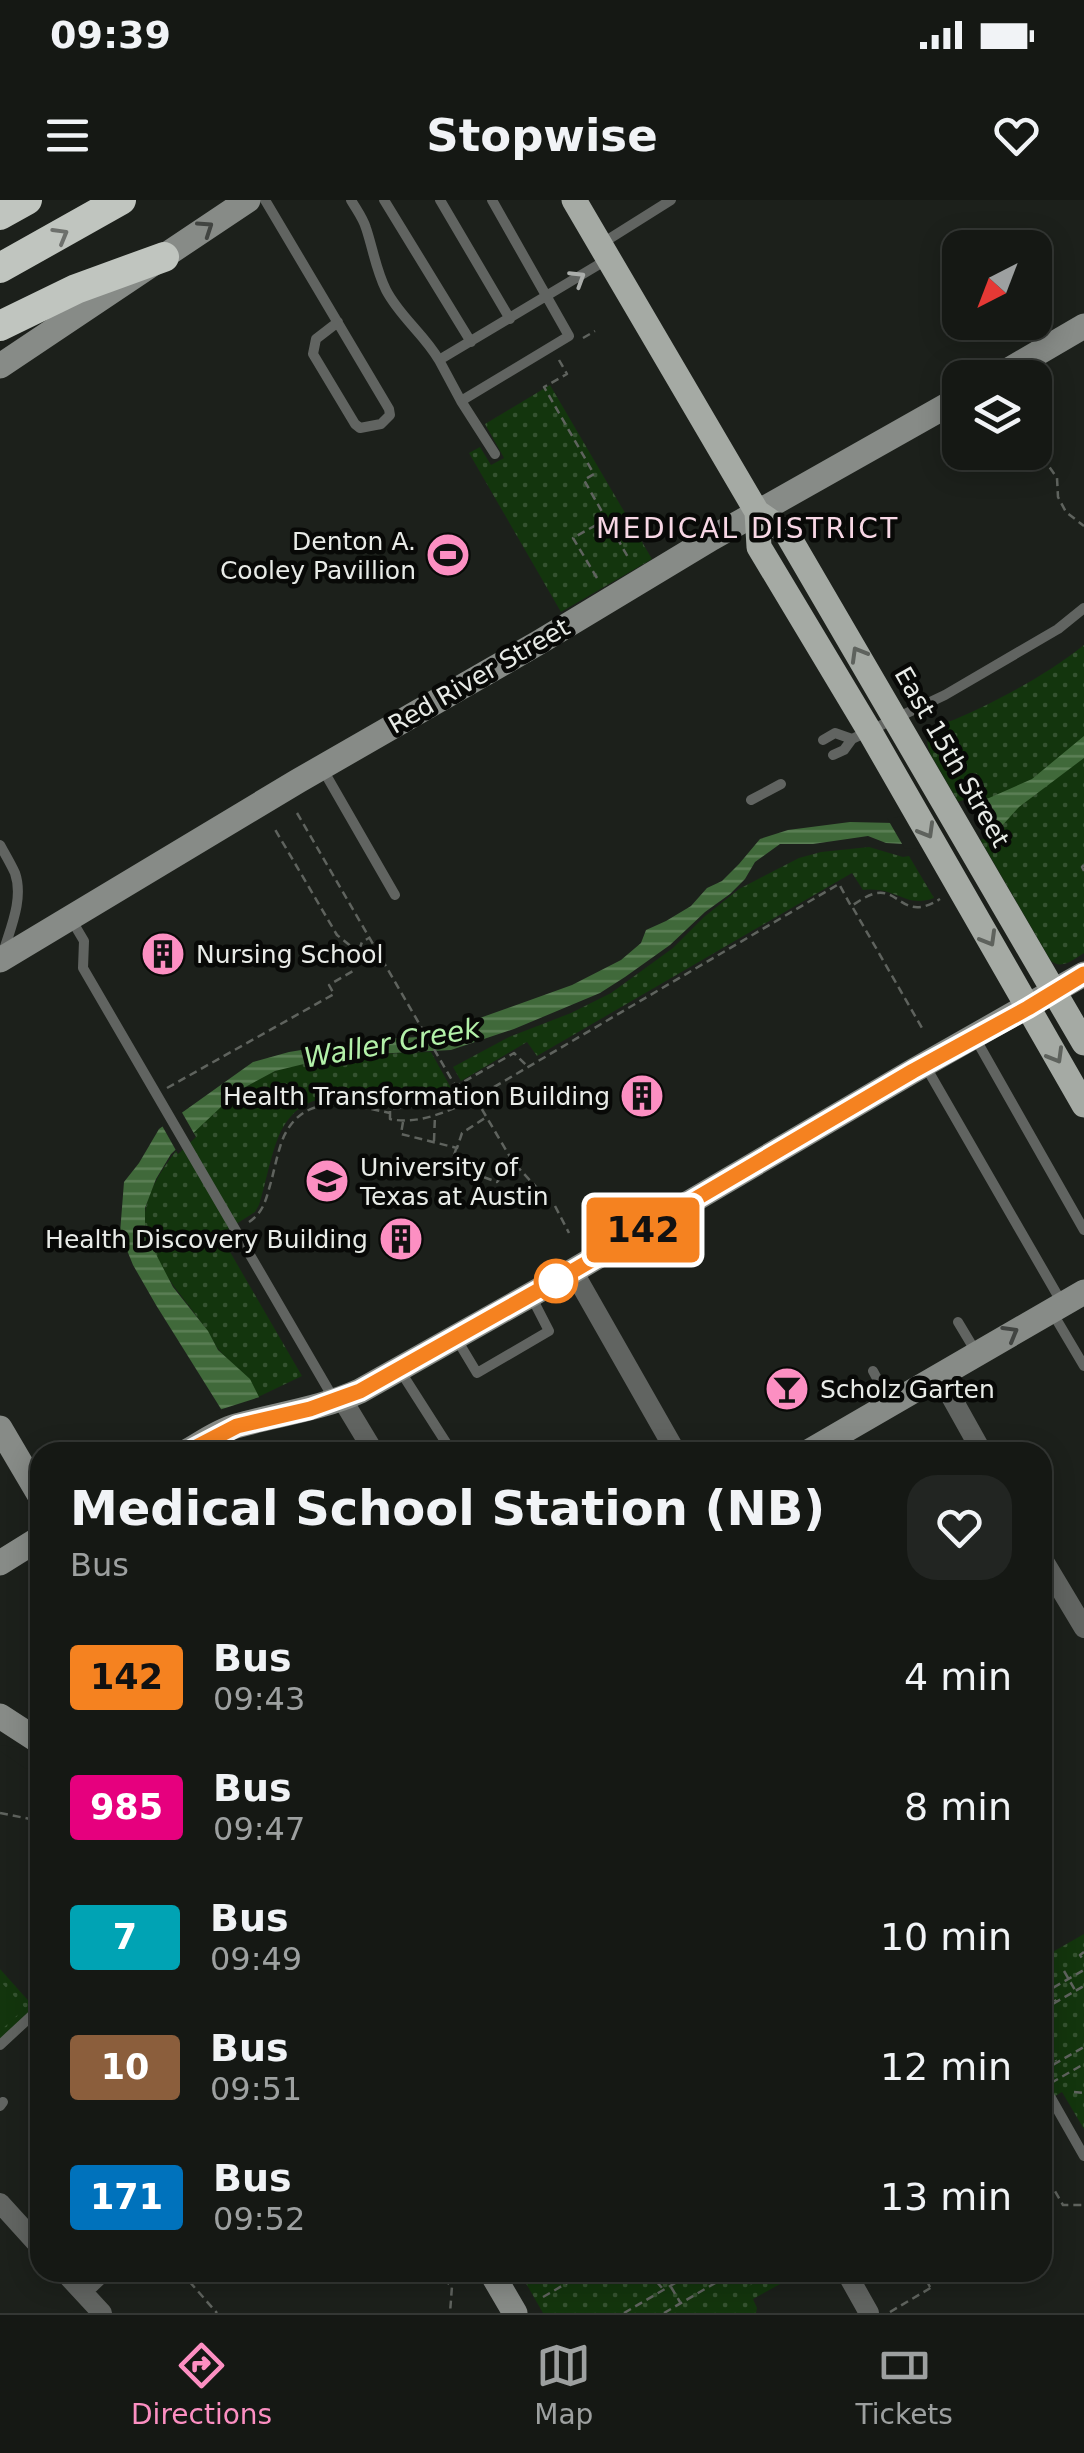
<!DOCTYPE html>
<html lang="en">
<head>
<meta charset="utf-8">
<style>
  :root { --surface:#151814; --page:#222522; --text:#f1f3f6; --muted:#9da0a0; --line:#343734; --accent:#fc8fc2 }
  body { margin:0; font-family:"DejaVu Sans",sans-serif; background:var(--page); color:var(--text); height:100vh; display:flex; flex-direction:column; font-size:38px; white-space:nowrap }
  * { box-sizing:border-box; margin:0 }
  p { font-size:32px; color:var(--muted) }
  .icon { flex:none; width:55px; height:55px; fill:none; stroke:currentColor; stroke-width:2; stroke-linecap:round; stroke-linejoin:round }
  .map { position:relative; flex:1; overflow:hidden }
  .details { position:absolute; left:30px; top:1242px; width:1022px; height:840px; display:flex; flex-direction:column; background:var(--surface); border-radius:30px; box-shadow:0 5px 25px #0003,0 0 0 2px var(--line) }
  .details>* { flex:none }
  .badge { padding:0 20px; border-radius:8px; font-size:35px; line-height:65px }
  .needle { width:65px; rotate:222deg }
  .buttons { position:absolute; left:942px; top:30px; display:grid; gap:20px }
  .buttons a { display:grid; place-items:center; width:110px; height:110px; border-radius:20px; background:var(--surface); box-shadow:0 5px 25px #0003,0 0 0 2px var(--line); font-size:50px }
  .map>.badge { position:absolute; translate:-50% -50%; box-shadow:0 0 0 5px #fff }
  .round { display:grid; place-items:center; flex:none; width:105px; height:105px; border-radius:30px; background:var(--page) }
  .headline { display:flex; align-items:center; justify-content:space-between; height:170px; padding:0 40px }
  h1 { font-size:48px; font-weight:700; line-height:75px }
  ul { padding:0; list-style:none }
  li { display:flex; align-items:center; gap:30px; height:130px; padding:0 40px }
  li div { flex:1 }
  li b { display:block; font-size:38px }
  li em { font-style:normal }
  li .badge { min-width:110px; font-weight:700; text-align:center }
  .status { display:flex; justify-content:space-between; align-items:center; height:70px; padding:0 50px; background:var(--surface); direction:ltr }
  .status svg { height:28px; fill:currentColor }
  header { display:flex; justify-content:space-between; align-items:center; height:130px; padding:0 40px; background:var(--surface); font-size:45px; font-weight:700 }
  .dock { display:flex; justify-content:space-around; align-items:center; height:140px; border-top:2px solid var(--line); background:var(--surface); font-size:28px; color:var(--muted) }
  .dock a { display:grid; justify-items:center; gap:5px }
  .dock .active { color:var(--accent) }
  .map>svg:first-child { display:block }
</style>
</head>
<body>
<div class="status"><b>09:39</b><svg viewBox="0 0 49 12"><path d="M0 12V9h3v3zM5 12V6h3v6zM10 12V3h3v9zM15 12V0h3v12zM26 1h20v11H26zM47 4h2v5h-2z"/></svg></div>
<header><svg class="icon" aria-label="menu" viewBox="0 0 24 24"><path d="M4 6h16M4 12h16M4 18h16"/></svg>Stopwise<svg class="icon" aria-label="heart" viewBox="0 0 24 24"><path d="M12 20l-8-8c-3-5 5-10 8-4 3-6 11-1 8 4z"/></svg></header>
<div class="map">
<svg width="1084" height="2113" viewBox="0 0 1084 2113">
  <defs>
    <pattern id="grass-dots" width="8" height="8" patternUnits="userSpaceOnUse" patternTransform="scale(2.5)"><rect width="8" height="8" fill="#13350d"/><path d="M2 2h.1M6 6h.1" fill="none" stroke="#355230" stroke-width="1.8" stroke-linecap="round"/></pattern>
    <pattern id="water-rules" width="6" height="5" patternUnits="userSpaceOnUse" patternTransform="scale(2.5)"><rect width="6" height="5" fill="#40693a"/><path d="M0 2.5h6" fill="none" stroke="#5c7f56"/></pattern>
  </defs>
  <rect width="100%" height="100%" fill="#1c201b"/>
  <path fill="url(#grass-dots)" d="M550,185L652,359L561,412L469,253L480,247L491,265L504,258L485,224Z
    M1084,445V753C1074,759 1062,770 1051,761L931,555C928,547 925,540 930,532C936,524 950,522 958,518C1003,498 1046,475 1084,445Z
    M869,647L903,657L909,656L934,698C905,709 897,686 863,690L852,673L537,856L527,842L461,881L453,867L509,837L571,813L611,793L673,748L704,717L739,689L799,658L821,652Z
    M431,852L451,888C437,895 423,904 408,906C366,913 318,875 285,924C273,941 266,984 259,1005L255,1012L222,1033L227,1042L226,1045L302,1176L258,1197C247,1172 237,1170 220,1151C215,1146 212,1138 208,1132C187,1100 159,1074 147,1037C128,979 226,892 273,872C294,863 318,862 340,860C353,859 365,855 378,854C395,853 413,853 431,852Z
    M1084,1734V1929L1062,1892L1043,1903L1042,1758Z
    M0,1769L35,1808L0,1840Z
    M520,2073H800L753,2099L757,2108L756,2113H543Z"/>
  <path fill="#13350d" d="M0,1781L25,1808L0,1831Z"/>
  <path fill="url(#water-rules)" d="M1084,536V558L1019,607L1000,628L957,642L922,645L886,643L868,636L813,644H780L755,662L745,679L730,694L705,712L670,745L625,777L600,793L514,829L451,850L374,854L308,863L275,871L238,891L171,954L156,979L145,1008V1033L173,1087L208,1131L218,1150L250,1179L281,1241L280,1252H251L241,1241L156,1105L133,1065L120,1033L124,982L139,963L159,929L253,862L289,852L363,840L419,837L463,824L572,785L621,760L641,743L646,730L666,721L691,706L707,688L722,681L739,664L760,639L788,630L850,622L894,623L989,598L1032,579Z"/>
  <path fill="#1c201b" d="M967,599L989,637L957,647L905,649L887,618H893L930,610Z
    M180,909L196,937L178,954L160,922Z
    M263,1196L286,1242H273L243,1250L216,1211Z
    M0,1545L33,1549L40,1547V1567L26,1569L0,1551Z"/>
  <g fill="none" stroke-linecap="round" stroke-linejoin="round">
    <path stroke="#5f635e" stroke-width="2.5" stroke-dasharray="8 5" stroke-linecap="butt" d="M583,138L595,131
      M559,160L567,174L544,187L594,274L584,280L629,359
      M1035,246L1057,278L1058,297L1066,312L1084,326
      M597,378L573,338L605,320
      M297,613L456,887L480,906L513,962L538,989
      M1084,665L1082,667L1084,671
      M853,708L922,828
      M359,750L362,742L369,738
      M167,888L334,794L329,785L353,771L358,752L337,735L273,626
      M390,913V919C417,925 447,912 472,900L839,684L851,706C858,702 866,696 873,694C900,686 902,723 940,699
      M403,922L401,934L457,948L462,933L485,918
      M434,941L435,915
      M456,949L451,965L497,982L506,972L516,966
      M555,1006L569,1033
      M249,1022C264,1012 266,999 271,982C275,967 278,950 284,936C306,891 351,905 390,913V909L423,905L514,853L528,867
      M0,1613L40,1621
      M1084,1752L1080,1755L1084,1761
      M1064,1771L1075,1790
      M1042,1777L1056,1802
      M1042,1794L1084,1770
      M1042,1810L1084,1786
      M1042,1838L1056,1861
      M1042,1871L1084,1847
      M1051,1883L1084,1864
      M1074,1892L1084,1893
      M1042,1969L1063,2005H1084
      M181,2072L217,2113
      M432,2072L452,2086L450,2113
      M648,2072L663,2089
      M748,2072L751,2085
      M787,2072L790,2078
      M922,2072L930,2087
      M671,2087L680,2102
      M543,2097L586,2072
      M890,2112L932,2087
      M624,2113L694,2072
      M664,2113L734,2072"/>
    <path stroke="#616461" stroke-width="10" d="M265,0L389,209L390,215L381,224L360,228L355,224L313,154L316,139L338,122
      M351,0C356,9 363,18 366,28C373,49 376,70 386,90C400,117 424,134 439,160L608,59
      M384,0L471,142
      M440,0L510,119
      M601,44L671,0
      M439,160L461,201L569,136L492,0
      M461,201L495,254
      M823,540L835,533L852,539
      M833,555L844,550L852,539L945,495L1058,429L1084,408
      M322,568L395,695
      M751,600L781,584
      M0,645C5,654 11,664 15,673C24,699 10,729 3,753
      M71,719L84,741L83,768L335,1201
      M974,836L1084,1030
      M926,867L1062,1103
      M1052,1112L1084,1166
      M958,1122L976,1152
      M456,1138L477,1173L549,1131L531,1096
      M399,1169L452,1252
      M873,1171L889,1201
      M0,1845L40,1808
      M1051,1898L1084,1956
      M0,1906L3,1902"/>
    <path stroke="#616461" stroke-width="20" d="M573,1071L676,1252
      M939,1175L982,1252
      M342,1199L374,1252
      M1042,1358L1084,1428
      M0,2003L40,2047
      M64,2072L102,2113
      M846,2072L869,2113
      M82,2091L102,2072"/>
    <path stroke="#878b87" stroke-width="25" d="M0,166L248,0
      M995,178L1084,126
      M0,760L298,581L538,443L712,338L960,198
      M0,1228L40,1296
      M186,1252C202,1243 218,1231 236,1226C278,1214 320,1209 360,1191L573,1071L913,871L1084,774
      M808,1252L1084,1092
      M0,1363L40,1338
      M0,1516L40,1542
      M491,2072L515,2113"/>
    <path stroke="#a5aaa4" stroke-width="25" d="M574,0L757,312L786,332L1084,843
      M757,312L759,347L870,532L1084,905"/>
    <path stroke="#c0c5bf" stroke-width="30" d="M0,15L27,0
      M0,68L121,0
      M0,126L76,89L164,57"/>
  </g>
  <defs><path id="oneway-chevron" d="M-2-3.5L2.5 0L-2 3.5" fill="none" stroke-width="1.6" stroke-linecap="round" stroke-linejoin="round" transform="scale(2.5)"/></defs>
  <g stroke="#414441">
    <use href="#oneway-chevron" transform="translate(206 28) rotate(-34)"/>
    <use href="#oneway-chevron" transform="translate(1011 1133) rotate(-30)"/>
  </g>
  <use stroke="#6d706c" href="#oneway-chevron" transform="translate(61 35) rotate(-30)"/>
  <use stroke="#abaeab" href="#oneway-chevron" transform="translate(578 78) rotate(-32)"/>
  <g stroke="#5e625d">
    <use href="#oneway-chevron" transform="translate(858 454) rotate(-120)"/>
    <use href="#oneway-chevron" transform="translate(927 631) rotate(60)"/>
    <use href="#oneway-chevron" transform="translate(989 739) rotate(60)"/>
    <use href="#oneway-chevron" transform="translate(1056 856) rotate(60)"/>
  </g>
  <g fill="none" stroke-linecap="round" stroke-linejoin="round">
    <defs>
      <path id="line" d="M187,1252L237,1226L310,1209L360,1191L573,1071L913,871L1028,808L1084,774"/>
    </defs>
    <use href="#line" stroke="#fff" stroke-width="22"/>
    <use href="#line" stroke="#f58220" stroke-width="15"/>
  </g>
  <defs>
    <symbol id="stadium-disc" viewBox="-11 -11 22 22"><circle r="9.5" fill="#fc8fc2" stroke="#080907"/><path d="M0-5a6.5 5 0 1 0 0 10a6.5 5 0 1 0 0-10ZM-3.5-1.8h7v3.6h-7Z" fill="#111"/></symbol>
    <symbol id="building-disc" viewBox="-11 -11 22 22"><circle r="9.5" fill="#fc8fc2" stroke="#080907"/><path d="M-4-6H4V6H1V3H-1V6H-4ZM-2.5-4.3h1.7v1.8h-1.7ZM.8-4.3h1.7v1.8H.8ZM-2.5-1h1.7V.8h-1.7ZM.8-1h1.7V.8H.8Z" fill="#111"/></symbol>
    <symbol id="university-disc" viewBox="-11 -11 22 22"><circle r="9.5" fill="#fc8fc2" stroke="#080907"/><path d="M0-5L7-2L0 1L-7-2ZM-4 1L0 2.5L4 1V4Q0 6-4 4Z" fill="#111"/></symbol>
    <symbol id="bar-disc" viewBox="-11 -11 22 22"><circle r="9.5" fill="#fc8fc2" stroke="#080907"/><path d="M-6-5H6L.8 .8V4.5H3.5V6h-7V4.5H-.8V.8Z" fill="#111"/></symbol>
  </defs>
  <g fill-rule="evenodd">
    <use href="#stadium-disc" x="423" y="330" width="50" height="50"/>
    <use href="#building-disc" x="138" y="729" width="50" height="50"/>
    <use href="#building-disc" x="617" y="871" width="50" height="50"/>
    <use href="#university-disc" x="302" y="956" width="50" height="50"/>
    <use href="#building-disc" x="376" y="1014" width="50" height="50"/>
    <use href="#bar-disc" x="762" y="1164" width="50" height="50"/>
  </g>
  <circle fill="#fff" stroke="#f58220" stroke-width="5" cx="556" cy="1081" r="20"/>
  <g text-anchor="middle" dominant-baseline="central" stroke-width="9" stroke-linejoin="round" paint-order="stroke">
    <g font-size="25" fill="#e8ebe7" stroke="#080907" text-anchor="end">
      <text x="416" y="341">Denton A.<tspan x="416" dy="29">Cooley Pavillion</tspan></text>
      <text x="196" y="754" text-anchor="start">Nursing School</text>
      <text x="610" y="896">Health Transformation Building</text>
      <text x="360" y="967" text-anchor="start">University of<tspan x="360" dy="29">Texas at Austin</tspan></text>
      <text x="368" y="1039">Health Discovery Building</text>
      <text x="820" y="1189" text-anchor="start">Scholz Garten</text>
    </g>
    <g font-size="25" fill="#e8ebe7" stroke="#080907">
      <text transform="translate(479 476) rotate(-30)">Red River Street</text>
      <text transform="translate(952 557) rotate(60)">East 15th Street</text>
    </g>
    <g font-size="28" letter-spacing="2.5" fill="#f8d7e5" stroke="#080907">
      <text x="748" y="328">MEDICAL DISTRICT</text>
    </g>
    <g font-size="28" font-style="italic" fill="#b3f1a9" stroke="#080907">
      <text transform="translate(392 843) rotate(-10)">Waller Creek</text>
    </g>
  </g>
</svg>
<div class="buttons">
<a><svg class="needle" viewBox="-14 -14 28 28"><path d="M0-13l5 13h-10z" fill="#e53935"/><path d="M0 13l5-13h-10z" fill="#9da0a0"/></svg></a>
<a><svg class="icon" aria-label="layers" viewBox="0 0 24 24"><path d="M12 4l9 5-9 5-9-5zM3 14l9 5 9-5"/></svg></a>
</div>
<b class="badge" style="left:643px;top:1030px;background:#f58220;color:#111">142</b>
<section class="details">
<div class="headline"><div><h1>Medical School Station (NB)</h1><p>Bus</p></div><a class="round"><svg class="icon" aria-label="heart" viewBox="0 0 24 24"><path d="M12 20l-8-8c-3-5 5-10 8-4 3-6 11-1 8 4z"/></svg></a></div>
<ul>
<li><span class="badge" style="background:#f58220;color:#111">142</span><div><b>Bus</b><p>09:43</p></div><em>4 min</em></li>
<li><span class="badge" style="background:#e6007e;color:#fff">985</span><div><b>Bus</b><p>09:47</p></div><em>8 min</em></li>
<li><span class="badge" style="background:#00a3b4;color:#fff">7</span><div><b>Bus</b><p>09:49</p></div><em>10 min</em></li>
<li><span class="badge" style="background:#8b5e3c;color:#fff">10</span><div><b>Bus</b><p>09:51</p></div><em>12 min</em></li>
<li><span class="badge" style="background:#0072bc;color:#fff">171</span><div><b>Bus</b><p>09:52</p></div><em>13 min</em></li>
</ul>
</section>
</div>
<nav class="dock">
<a class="active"><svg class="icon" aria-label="directions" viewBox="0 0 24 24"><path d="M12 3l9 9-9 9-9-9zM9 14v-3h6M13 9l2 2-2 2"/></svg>Directions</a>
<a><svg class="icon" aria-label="map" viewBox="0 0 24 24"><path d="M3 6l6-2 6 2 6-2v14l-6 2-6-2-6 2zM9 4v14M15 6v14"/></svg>Map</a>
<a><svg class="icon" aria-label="tickets" viewBox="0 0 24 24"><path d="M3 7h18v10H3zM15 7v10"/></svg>Tickets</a>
</nav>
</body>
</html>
